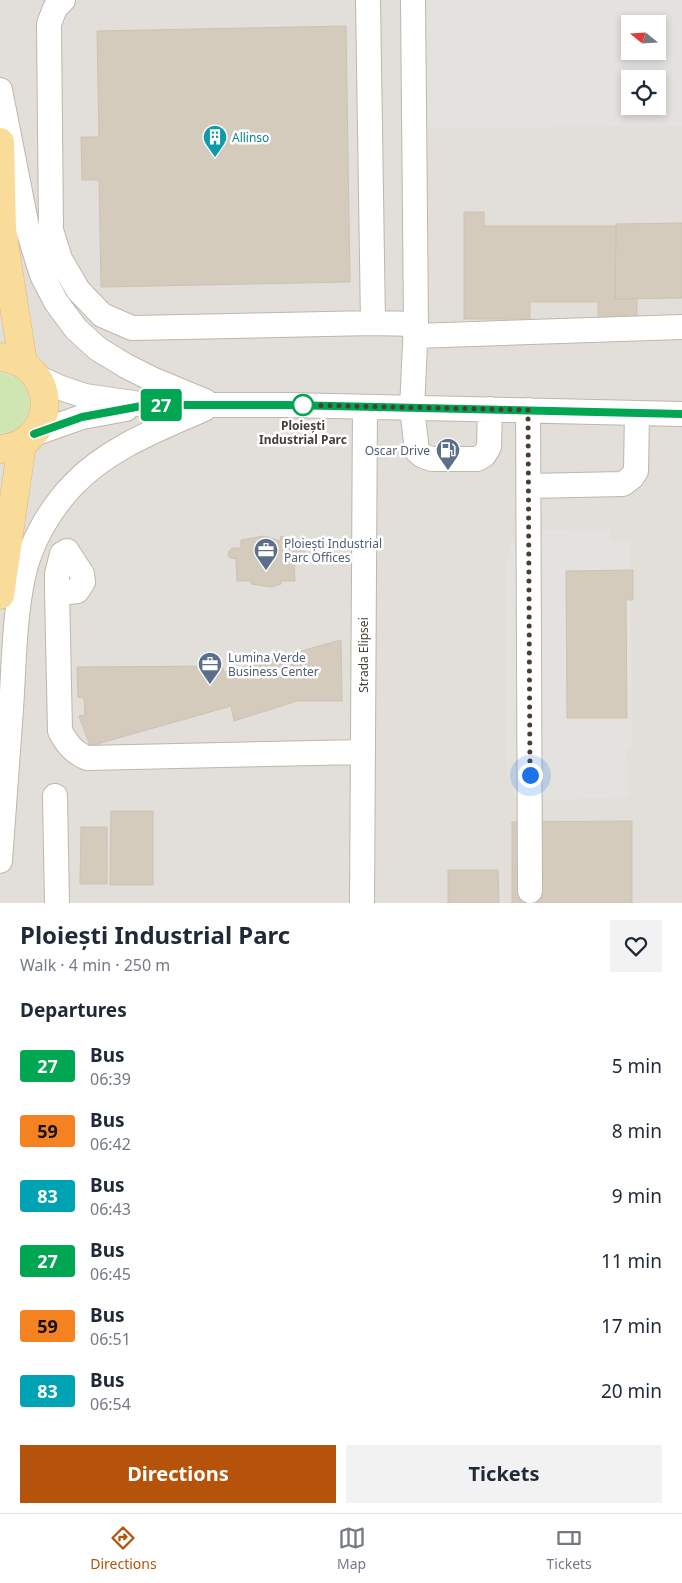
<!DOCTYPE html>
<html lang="en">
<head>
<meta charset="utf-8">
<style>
  :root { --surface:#fff; --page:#f2f2f3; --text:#1f2937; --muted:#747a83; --line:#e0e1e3; --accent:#b45309 }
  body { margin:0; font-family:"Noto Sans",sans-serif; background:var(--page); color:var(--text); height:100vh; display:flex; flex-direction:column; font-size:19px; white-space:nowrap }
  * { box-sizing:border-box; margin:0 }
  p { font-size:16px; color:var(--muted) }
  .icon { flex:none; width:28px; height:28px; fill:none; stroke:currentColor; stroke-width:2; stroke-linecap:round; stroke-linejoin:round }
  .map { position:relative; height:903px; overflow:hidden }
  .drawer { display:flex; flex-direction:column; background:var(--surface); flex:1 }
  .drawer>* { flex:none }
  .badge { padding:0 10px; border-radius:4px; font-size:18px; line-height:32px }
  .needle { width:32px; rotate:288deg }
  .fabs { position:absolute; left:621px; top:15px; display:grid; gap:10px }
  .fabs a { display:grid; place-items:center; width:45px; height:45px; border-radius:0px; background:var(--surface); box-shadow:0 2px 8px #0003; font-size:25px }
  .you { position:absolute; width:25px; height:25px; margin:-12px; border:4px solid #fff; border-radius:50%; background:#1a73e8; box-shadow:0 0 0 8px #1a73e833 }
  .map>.badge { position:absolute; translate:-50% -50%; box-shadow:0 0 0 2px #fff }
  h2 { padding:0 20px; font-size:19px; line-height:45px }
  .round { display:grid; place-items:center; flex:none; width:52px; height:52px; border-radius:0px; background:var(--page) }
  .overview { display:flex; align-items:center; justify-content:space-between; height:85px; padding:0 20px }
  h1 { font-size:24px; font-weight:700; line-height:38px }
  .button { display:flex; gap:10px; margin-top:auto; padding:10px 20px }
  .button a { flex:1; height:58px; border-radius:0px; background:var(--accent); color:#fff; font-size:20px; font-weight:700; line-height:58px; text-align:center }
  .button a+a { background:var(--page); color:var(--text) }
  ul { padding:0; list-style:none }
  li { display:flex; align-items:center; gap:15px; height:65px; padding:0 20px }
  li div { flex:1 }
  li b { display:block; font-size:19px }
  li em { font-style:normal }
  li .badge { min-width:55px; font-weight:700; text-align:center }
  .tab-bar { display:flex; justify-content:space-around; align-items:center; height:70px; border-top:1px solid var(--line); background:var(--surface); font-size:14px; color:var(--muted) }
  .tab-bar a { display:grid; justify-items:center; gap:2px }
  .tab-bar .active { color:var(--accent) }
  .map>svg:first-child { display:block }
</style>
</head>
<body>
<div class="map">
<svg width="682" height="903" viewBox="0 0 682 903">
  <rect width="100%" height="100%" fill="#f3efe8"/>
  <path fill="#e2ded9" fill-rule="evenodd" d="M0,0H682V903H0ZM630,24H658V51H630ZM630,79H658V106H630Z"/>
  <path fill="#cfe5b2" d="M0,373C9,375 18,377 24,385C35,400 29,424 12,431C8,432 4,433 0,433Z"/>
  <path fill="#e4e2df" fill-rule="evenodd" d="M424,0H682V126L424,128ZM630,24H658V51H630ZM630,79H658V106H630Z
    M610,529L611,541H630L632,748L627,751L629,797L516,801L507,773V560L513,541H535V530Z"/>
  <path fill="#d4cbbd" stroke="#cec2b1" d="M346,26L350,282L101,287L99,180H82L81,137H99L97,31Z
    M464,212H484V226H616L615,299H637V319H598V302H530V319H464Z
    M682,223V298L615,299L616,224Z
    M264,536L280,541L281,536L293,539V549L304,550L306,556L304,558L294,560L295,581H281V584L271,587L251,584V581H237L236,559L230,558L228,556L229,551L232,548H241V540Z
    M633,570V600H626L627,718H567L566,571Z
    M341,640L342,701H297L234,721L231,706L90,746L79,716L85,715L84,698L78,697L77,667L222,666L224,672Z
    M111,811H153V885H110Z
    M632,821V903H512V822Z
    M81,827H107V884H80Z
    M448,870H498L499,903H448Z"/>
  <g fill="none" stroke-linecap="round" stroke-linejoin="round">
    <defs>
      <path id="minor" d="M63,0L55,8L49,24L51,230L60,259L78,290L102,315L132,328L373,323L416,324
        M368,0L373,323
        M413,0L416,324L412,408L417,451L423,456L432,459H477L484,455L489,447L490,409
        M0,90L27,227L42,275L56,302L76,329L98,349L126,366L152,379L205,401
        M415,336L682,327
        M37,377L61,388L85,396L147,405H288L682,414
        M528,410L530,891
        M34,434L82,417L126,409
        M529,486L623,484L632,477L636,471L637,413
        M57,591L69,592L77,591L83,582L82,574L67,551L62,554L57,574V591L60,731C67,744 73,752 87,758L363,752
        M55,796L57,903
        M0,861C4,810 7,760 11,709C14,665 14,620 23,577C30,543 50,509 73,485C108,448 159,429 204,409
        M362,903L365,407"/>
      <path id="major" d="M0,142L2,230L23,363
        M0,357C60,363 59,445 0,449
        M0,595L22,444"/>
    </defs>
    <use href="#minor" stroke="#beb7aa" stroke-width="26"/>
    <use href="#major" stroke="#deb86a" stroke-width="29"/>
    <use href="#minor" stroke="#fff" stroke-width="24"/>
    <use href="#major" stroke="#f9dc9a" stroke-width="28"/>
  </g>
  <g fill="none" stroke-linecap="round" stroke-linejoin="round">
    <defs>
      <path id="line" d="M34,434L82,417L147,405H288L682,414"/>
    </defs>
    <use href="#line" stroke="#fff" stroke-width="11"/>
    <use href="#line" stroke="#00a651" stroke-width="8"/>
    <path stroke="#463f37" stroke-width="5" stroke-dasharray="0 9" d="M303,405L528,410L530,775"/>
  </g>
  <defs>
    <symbol id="building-pin" viewBox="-11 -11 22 30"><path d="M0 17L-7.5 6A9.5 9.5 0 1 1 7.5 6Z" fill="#0f9aa8" stroke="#fff"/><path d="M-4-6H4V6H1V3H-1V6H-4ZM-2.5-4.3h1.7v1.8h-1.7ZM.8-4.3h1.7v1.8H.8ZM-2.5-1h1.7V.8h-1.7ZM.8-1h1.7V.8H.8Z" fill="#fff"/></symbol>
    <symbol id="fuel-pin" viewBox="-11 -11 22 30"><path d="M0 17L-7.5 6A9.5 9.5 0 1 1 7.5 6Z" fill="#5c6f8a" stroke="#fff"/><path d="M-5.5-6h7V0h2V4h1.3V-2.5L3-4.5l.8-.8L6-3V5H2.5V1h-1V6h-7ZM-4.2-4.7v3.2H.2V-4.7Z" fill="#fff"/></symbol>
    <symbol id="office-pin" viewBox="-11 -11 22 30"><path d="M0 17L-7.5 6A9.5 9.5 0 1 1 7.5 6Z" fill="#5c6f8a" stroke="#fff"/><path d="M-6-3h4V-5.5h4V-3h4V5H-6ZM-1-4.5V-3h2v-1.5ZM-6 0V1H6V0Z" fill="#fff"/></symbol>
  </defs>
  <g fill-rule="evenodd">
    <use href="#building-pin" x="201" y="123" width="28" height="38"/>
    <use href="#fuel-pin" x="434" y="436" width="28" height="38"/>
    <use href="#office-pin" x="252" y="536" width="28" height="38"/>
    <use href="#office-pin" x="196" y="650" width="28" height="38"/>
  </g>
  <circle fill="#fff" stroke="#00a651" stroke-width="2.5" cx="303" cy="405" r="10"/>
  <g text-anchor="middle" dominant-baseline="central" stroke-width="5" stroke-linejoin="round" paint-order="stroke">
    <g font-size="12" fill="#0d838f" stroke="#fff" text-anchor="start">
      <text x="232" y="137">Allinso</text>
    </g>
    <g font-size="12" font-weight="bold" fill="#463f37" stroke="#fff">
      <text x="303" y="425">Ploiești<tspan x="303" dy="14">Industrial Parc</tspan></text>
    </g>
    <g font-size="12" fill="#4e5e75" stroke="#fff" text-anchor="start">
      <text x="430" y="450" text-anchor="end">Oscar Drive</text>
      <text x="284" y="543">Ploiești Industrial<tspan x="284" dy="14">Parc Offices</tspan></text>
      <text x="228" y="657">Lumina Verde<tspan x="228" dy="14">Business Center</tspan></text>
    </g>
    <g font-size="12" fill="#463f37" stroke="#fff">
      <text transform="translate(363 655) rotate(-90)">Strada Elipsei</text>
    </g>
  </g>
</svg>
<div class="fabs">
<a><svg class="needle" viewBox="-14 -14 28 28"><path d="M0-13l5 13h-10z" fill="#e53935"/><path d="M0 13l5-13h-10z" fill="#747a83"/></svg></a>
<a><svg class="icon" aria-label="locate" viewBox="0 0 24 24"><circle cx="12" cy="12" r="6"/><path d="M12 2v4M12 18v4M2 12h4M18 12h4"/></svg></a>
</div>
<div class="you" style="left:530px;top:775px"></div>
<b class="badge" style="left:161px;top:405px;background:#00a651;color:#fff">27</b>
</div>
<section class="drawer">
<div class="overview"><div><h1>Ploiești Industrial Parc</h1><p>Walk · 4 min · 250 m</p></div><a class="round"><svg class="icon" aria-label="heart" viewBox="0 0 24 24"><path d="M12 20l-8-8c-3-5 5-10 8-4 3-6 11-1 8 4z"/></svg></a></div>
<h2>Departures</h2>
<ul>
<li><span class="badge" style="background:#00a651;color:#fff">27</span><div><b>Bus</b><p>06:39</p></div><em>5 min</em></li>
<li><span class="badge" style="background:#f58220;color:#111">59</span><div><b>Bus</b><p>06:42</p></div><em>8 min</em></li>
<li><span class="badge" style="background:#00a3b4;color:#fff">83</span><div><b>Bus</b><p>06:43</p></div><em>9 min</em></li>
<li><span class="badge" style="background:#00a651;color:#fff">27</span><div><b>Bus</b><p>06:45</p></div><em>11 min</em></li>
<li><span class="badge" style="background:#f58220;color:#111">59</span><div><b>Bus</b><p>06:51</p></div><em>17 min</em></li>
<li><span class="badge" style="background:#00a3b4;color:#fff">83</span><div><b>Bus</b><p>06:54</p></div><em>20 min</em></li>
</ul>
<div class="button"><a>Directions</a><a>Tickets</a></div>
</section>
<nav class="tab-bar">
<a class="active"><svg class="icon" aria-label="directions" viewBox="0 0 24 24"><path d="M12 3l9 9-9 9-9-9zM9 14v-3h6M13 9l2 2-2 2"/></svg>Directions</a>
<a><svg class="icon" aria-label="map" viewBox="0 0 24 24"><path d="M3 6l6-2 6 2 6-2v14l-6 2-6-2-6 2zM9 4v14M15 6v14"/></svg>Map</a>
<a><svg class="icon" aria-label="tickets" viewBox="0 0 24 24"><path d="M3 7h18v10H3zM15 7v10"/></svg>Tickets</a>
</nav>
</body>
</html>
